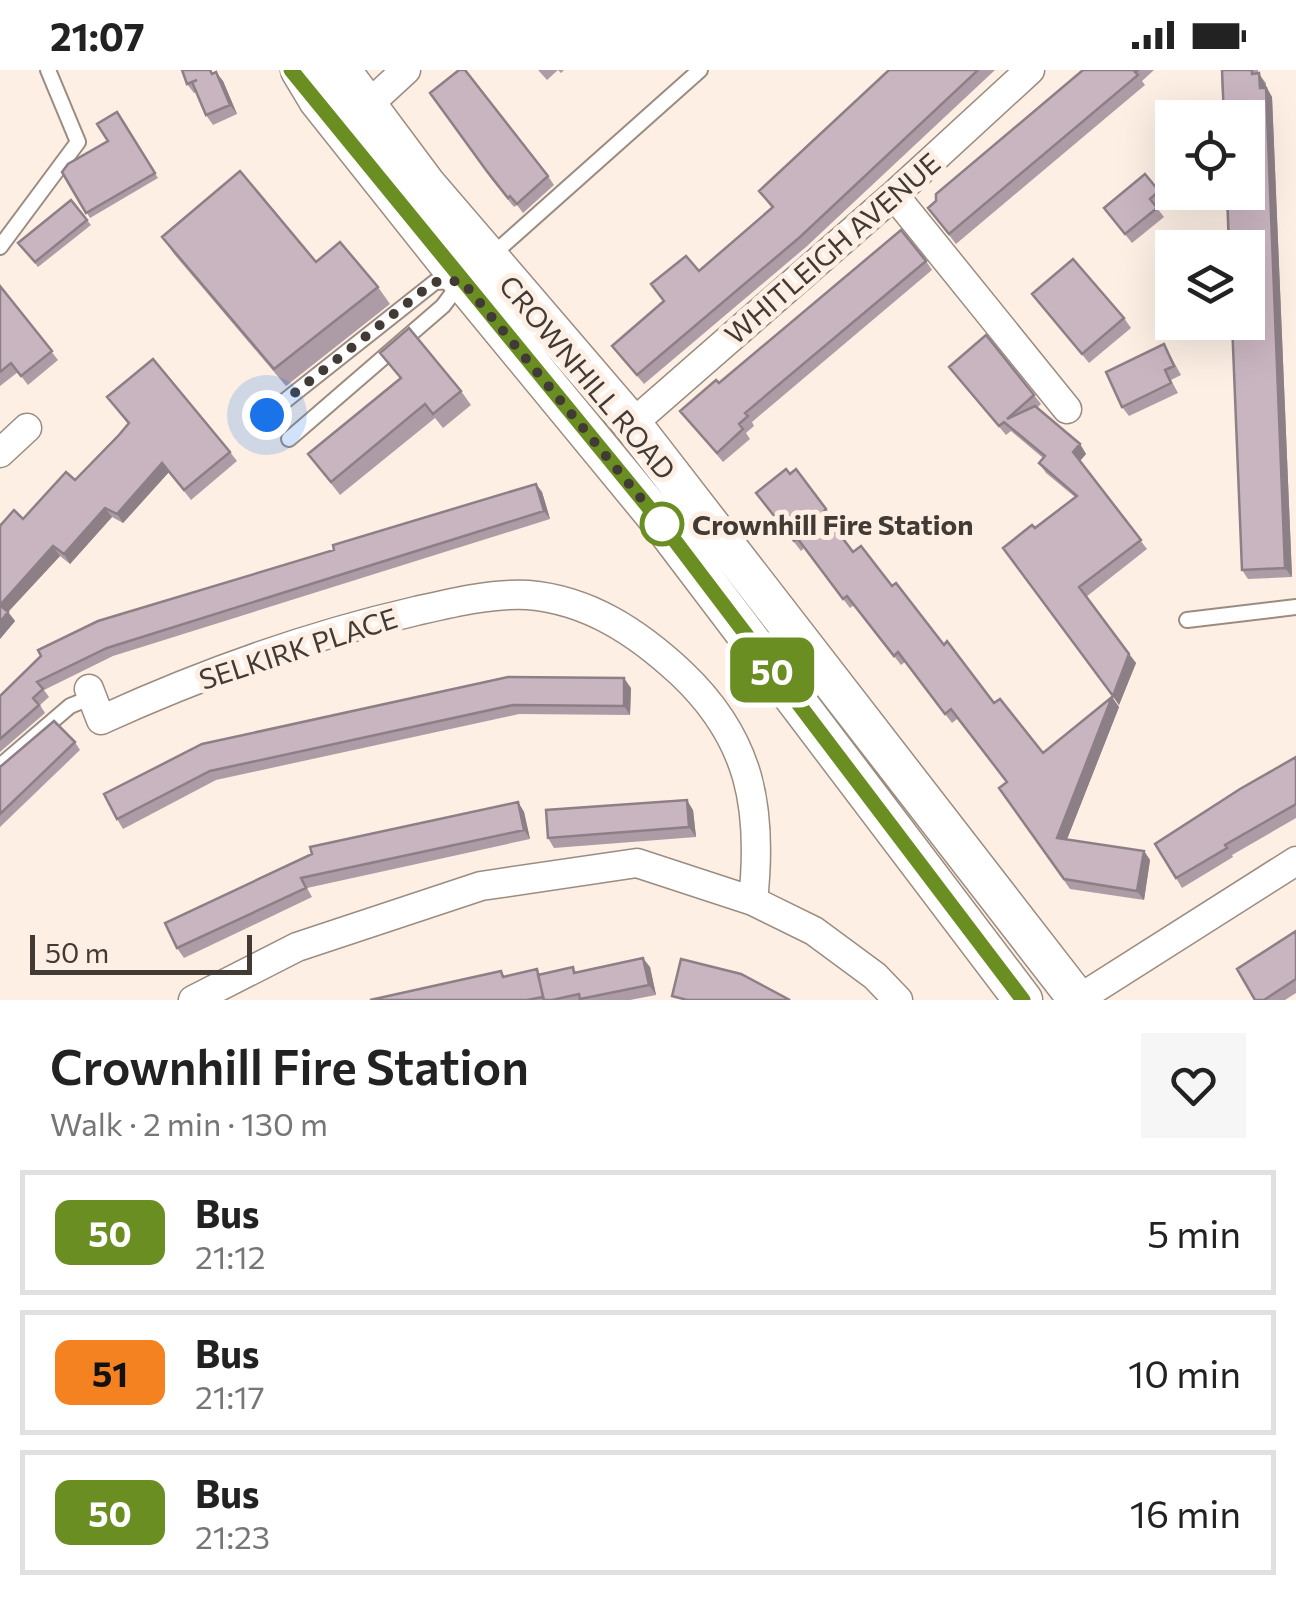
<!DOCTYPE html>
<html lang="en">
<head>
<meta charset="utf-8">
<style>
  :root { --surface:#fff; --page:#f6f6f6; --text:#222; --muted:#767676; --line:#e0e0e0 }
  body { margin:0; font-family:Commissioner,sans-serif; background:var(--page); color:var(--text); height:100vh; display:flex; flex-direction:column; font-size:38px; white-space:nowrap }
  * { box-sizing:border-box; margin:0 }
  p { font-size:32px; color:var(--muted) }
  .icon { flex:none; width:55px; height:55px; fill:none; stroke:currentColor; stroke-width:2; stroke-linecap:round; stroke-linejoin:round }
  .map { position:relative; height:930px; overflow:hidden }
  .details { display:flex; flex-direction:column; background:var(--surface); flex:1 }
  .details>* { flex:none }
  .badge { padding:0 20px; border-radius:15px; font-size:35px; line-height:65px }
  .buttons { position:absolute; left:1155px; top:30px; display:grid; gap:20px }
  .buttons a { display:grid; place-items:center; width:110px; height:110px; border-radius:0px; background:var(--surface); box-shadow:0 10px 40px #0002; font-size:50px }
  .scale { position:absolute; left:30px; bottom:25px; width:222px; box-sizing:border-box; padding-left:10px; border:5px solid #413a35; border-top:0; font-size:28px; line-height:35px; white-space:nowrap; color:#413a35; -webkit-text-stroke:8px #fdefe4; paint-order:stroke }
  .you { position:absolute; width:50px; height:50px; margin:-25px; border:8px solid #fff; border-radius:50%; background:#1a73e8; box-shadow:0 0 0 15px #1a73e833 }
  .map>.badge { position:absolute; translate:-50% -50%; box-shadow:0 0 0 5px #fff }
  .round { display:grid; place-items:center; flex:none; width:105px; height:105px; border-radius:0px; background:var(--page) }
  .headline { display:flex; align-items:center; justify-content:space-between; height:170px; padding:0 50px }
  h1 { font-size:48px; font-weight:600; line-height:75px }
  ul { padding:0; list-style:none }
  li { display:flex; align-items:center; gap:30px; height:125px; margin:0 20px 15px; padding:0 30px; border:5px solid var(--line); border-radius:0px }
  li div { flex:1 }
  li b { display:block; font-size:38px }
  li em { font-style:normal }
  li .badge { min-width:110px; font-weight:700; text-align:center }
  .status { display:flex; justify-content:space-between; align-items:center; height:70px; padding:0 50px; background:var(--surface); direction:ltr }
  .status svg { height:28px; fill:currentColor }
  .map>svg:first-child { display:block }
</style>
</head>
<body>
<div class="status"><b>21:07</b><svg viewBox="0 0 49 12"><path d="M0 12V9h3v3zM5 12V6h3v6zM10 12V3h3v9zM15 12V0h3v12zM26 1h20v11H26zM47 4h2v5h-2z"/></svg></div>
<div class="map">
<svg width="1296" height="930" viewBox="0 0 1296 930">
  <rect width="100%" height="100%" fill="#fdefe4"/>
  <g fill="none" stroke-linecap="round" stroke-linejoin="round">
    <defs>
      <path id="service" d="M0,177L78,72L48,0
        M491,186L700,0
        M267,345L435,212L456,211
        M289,369L443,236L461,212
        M1187,550L1296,537
        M0,696L70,636L92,627"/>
      <path id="minor" d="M368,35L406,0
        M894,125L1067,339
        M632,354L894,125L1030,0
        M0,383L27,358
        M89,619L101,650C202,604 307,566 416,541C451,533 492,523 528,525C589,530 638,563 681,603C751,669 763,738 753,831
        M193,930L297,877L481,816L637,793L753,831L814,861L875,906L898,930
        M1077,930L1296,791"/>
      <path id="secondary" d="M300,0L318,30L462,211L663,455L1023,930
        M341,0L426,114L632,354L1078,930"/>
    </defs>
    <use href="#service" stroke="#9c8c80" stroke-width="18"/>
    <use href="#minor" stroke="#9c8c80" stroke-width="31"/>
    <use href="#secondary" stroke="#9c8c80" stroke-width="41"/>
    <use href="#service" stroke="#fff" stroke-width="14"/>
    <use href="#minor" stroke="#fff" stroke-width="28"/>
    <use href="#secondary" stroke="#fff" stroke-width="38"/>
  </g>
  <path fill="#ad9ca5" d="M538,0H564L561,3L558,0L547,10Z
    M889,0H995L806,177L644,314L612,276L664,231L651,214L699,201L772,138L759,121Z
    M1083,0H1154L1142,11L1145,15L956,174L928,138Z
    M1221,0H1258V3L1266,13V18L1272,27L1292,507L1248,509L1242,500Z
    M214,3L223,11L237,44L213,55L206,45L196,22L194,23L187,14Z
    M430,23L548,106L554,115L523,143L517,135L514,137L492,110Z
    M117,42L158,108L90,148L62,102L108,71Z
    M1159,121L1166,130L1157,138L1164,147L1132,173L1104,138Z
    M71,130L91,155L38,197L18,173Z
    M162,167L316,192L378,217L390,234L286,316L174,184Z
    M926,191L932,200L752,352L754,356L746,363L750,369L723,392L680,341L719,313Z
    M0,216L58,290L28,315L18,302L0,316Z
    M1032,224L1124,248L1131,258L1089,293Z
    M1164,274L1181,305L1171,310L1178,323L1129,346L1122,337Z
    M380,283L461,321L471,335L443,358L435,348L340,425L308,384L400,308Z
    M949,297L1034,325L1041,334L1037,338L1080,374L1086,384L1080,391L1147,479L1086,527L1136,593L1119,635L1003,478L1035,458L1075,427L1046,403L1039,393L1043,388L1011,361L1006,365Z
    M107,327L230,382L237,391L191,430L169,402L123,453L112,447L70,494L60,486L8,542L15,551L0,569L23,449L75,410L128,354Z
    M796,399L833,448L830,451L853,482L892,516L994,633L1043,683L1112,627L1119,637L1067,769L1144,781L1150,790L1144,830L1070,819L999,718L1007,712L957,649L952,653L905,592L901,595L854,535L850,538L804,478L801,481L756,423Z
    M536,414L542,422L550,449L113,586L44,620L49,627L40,635L45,643L0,682V626L41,586L334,480Z
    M631,618L630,645L519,644L216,710L123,759L117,749L202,674Z
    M75,672L80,680L0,757V697Z
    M1296,687V748L1232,785L1233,787L1182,818L1176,808Z
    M518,732L524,742L530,769L307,818L312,827L184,888L177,878L165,853Z
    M693,740L696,767L554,778L548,768Z
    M1296,861V923L1285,930H1255Z
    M573,897L576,902L650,897L656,925L630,930H370L505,907L541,905Z"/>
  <path fill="#8d7f86" d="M216,2L223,11L237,44L230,35Z
    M1259,3L1272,27L1292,507L1285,498Z
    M1080,374L1086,384L1079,392L1073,382Z
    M162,393L169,402L123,453L117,444Z
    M536,414L542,422L550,449L544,441Z
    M105,438L112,447L70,494L64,484Z
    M53,476L60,486L8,542L15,551L0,569V535Z
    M1129,584L1136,593L1119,635L1113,626Z
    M624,608L631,618L630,645L624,636Z
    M1112,627L1119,637L1064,777L1057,768Z
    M687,730L693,740L696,767L689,757Z
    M518,732L524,742L530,769L524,760Z
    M1144,781L1150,790L1144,830L1137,821Z
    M643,888L650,897L656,925L649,915Z"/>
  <path fill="#c9b5c0" stroke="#8d7f86" stroke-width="2.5" d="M182,0H210L212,4L216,2L230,35L206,45L192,12L197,10L187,14Z
    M459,0H465L548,106L517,134L510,126L508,128L486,100L430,23Z
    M889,0H978L800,167L637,305L612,276L664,231L651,214L686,186L699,201L773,137L759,121Z
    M1083,0H1138L1135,2L1138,5L949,164L928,138L936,131V124Z
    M1222,0H1252V4L1259,3L1260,18H1266L1285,498L1242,500L1232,252H1248V178H1229L1227,122H1248V48H1224Z
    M117,42L155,103L86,143L62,102L68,94L108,71L97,54Z
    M240,101L316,192L340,172L378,217L274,299L162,167Z
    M1145,104L1159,121L1150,129L1157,138L1125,164L1104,138Z
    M71,130L87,150L35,192L18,173Z
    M901,160L926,191L745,343L748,346L739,354L743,359L717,383L680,341L716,310L719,313Z
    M1073,189L1124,248L1082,284L1032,224Z
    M0,216L52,281L21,306L11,293L0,302Z
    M409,258L461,321L433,344L425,334L331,412L308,384L401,308L380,283Z
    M986,265L1034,325L1007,349L1035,336L1080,374L1073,382L1141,470L1079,517L1129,584L1113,626L1003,478L1032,455L1035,458L1077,426L1039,393L1045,386L1004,352L999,356L949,297Z
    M1164,274L1174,296L1165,300L1171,313L1122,337L1106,302Z
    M153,289L230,382L184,420L162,393L117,444L105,438L64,484L53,476L0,535V456L14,440L23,449L66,402L75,410L119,365L129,353L107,327Z
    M786,399L790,404L796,399L826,439L823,442L853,482L861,476L892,516L896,513L944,575L947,571L994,633L1000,629L1043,683L1112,627L1057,768L1144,781L1137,821L1064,809L999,718L1007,712L951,639L945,644L898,582L894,586L847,526L843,529L798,469L794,471L756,423Z
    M536,414L544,441L107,578L37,612L43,619L33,628L39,635L0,669V626L41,586L38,580L98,551L334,480L333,475Z
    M0,535L8,542L0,552Z
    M508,607L624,608V636L513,635L210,701L117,749L104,724L202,674Z
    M54,651L75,672L0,744V697Z
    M1296,687V734L1225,775L1227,778L1176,808L1155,774L1240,719Z
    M687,730L689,757L548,768L546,740Z
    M518,732L524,760L301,808L306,818L177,878L165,853L312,784L310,777Z
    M1296,861V909L1264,930H1255L1237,899Z
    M643,888L649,915L580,929L579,924L552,930H544L538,905L573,897L574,903Z
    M681,889L741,904L790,930H687L672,926Z
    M537,899L543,927L527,930H370L501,901L503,907Z"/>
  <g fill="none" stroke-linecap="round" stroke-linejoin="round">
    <defs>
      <path id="line" d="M291,0L663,455L1023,930"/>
    </defs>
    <use href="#line" stroke="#fff" stroke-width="22"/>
    <use href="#line" stroke="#6b8e23" stroke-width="15"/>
    <path stroke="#413a35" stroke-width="10" stroke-dasharray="0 18" d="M267,345L434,212L462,211L662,454"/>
  </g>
  <circle fill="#fff" stroke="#6b8e23" stroke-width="5" cx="662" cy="454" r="20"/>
  <g text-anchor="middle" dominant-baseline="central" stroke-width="10" stroke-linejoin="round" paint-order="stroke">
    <g font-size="28" fill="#413a35" stroke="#fdefe4">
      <text transform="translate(832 178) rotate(-41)">WHITLEIGH AVENUE</text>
      <text transform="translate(588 307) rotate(50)">CROWNHILL ROAD</text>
      <text transform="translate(298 578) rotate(-18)">SELKIRK PLACE</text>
    </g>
    <g font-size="28" font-weight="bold" fill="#413a35" stroke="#fdefe4" text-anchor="start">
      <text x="692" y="454">Crownhill Fire Station</text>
    </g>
  </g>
</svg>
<div class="buttons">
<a><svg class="icon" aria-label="locate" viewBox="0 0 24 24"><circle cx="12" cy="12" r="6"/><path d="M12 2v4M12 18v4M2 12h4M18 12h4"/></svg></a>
<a><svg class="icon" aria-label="layers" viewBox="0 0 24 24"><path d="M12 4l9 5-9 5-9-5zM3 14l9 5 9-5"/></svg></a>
</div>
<div class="scale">50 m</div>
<div class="you" style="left:267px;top:345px"></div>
<b class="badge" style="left:772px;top:600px;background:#6b8e23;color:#fff">50</b>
</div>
<section class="details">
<div class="headline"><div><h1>Crownhill Fire Station</h1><p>Walk · 2 min · 130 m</p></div><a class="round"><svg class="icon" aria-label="heart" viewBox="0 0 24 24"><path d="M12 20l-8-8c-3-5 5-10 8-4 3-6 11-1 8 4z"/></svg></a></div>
<ul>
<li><span class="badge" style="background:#6b8e23;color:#fff">50</span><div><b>Bus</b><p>21:12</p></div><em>5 min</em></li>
<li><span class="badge" style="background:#f58220;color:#111">51</span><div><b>Bus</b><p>21:17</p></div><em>10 min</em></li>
<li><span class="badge" style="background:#6b8e23;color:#fff">50</span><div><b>Bus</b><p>21:23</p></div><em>16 min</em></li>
</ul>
</section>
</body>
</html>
